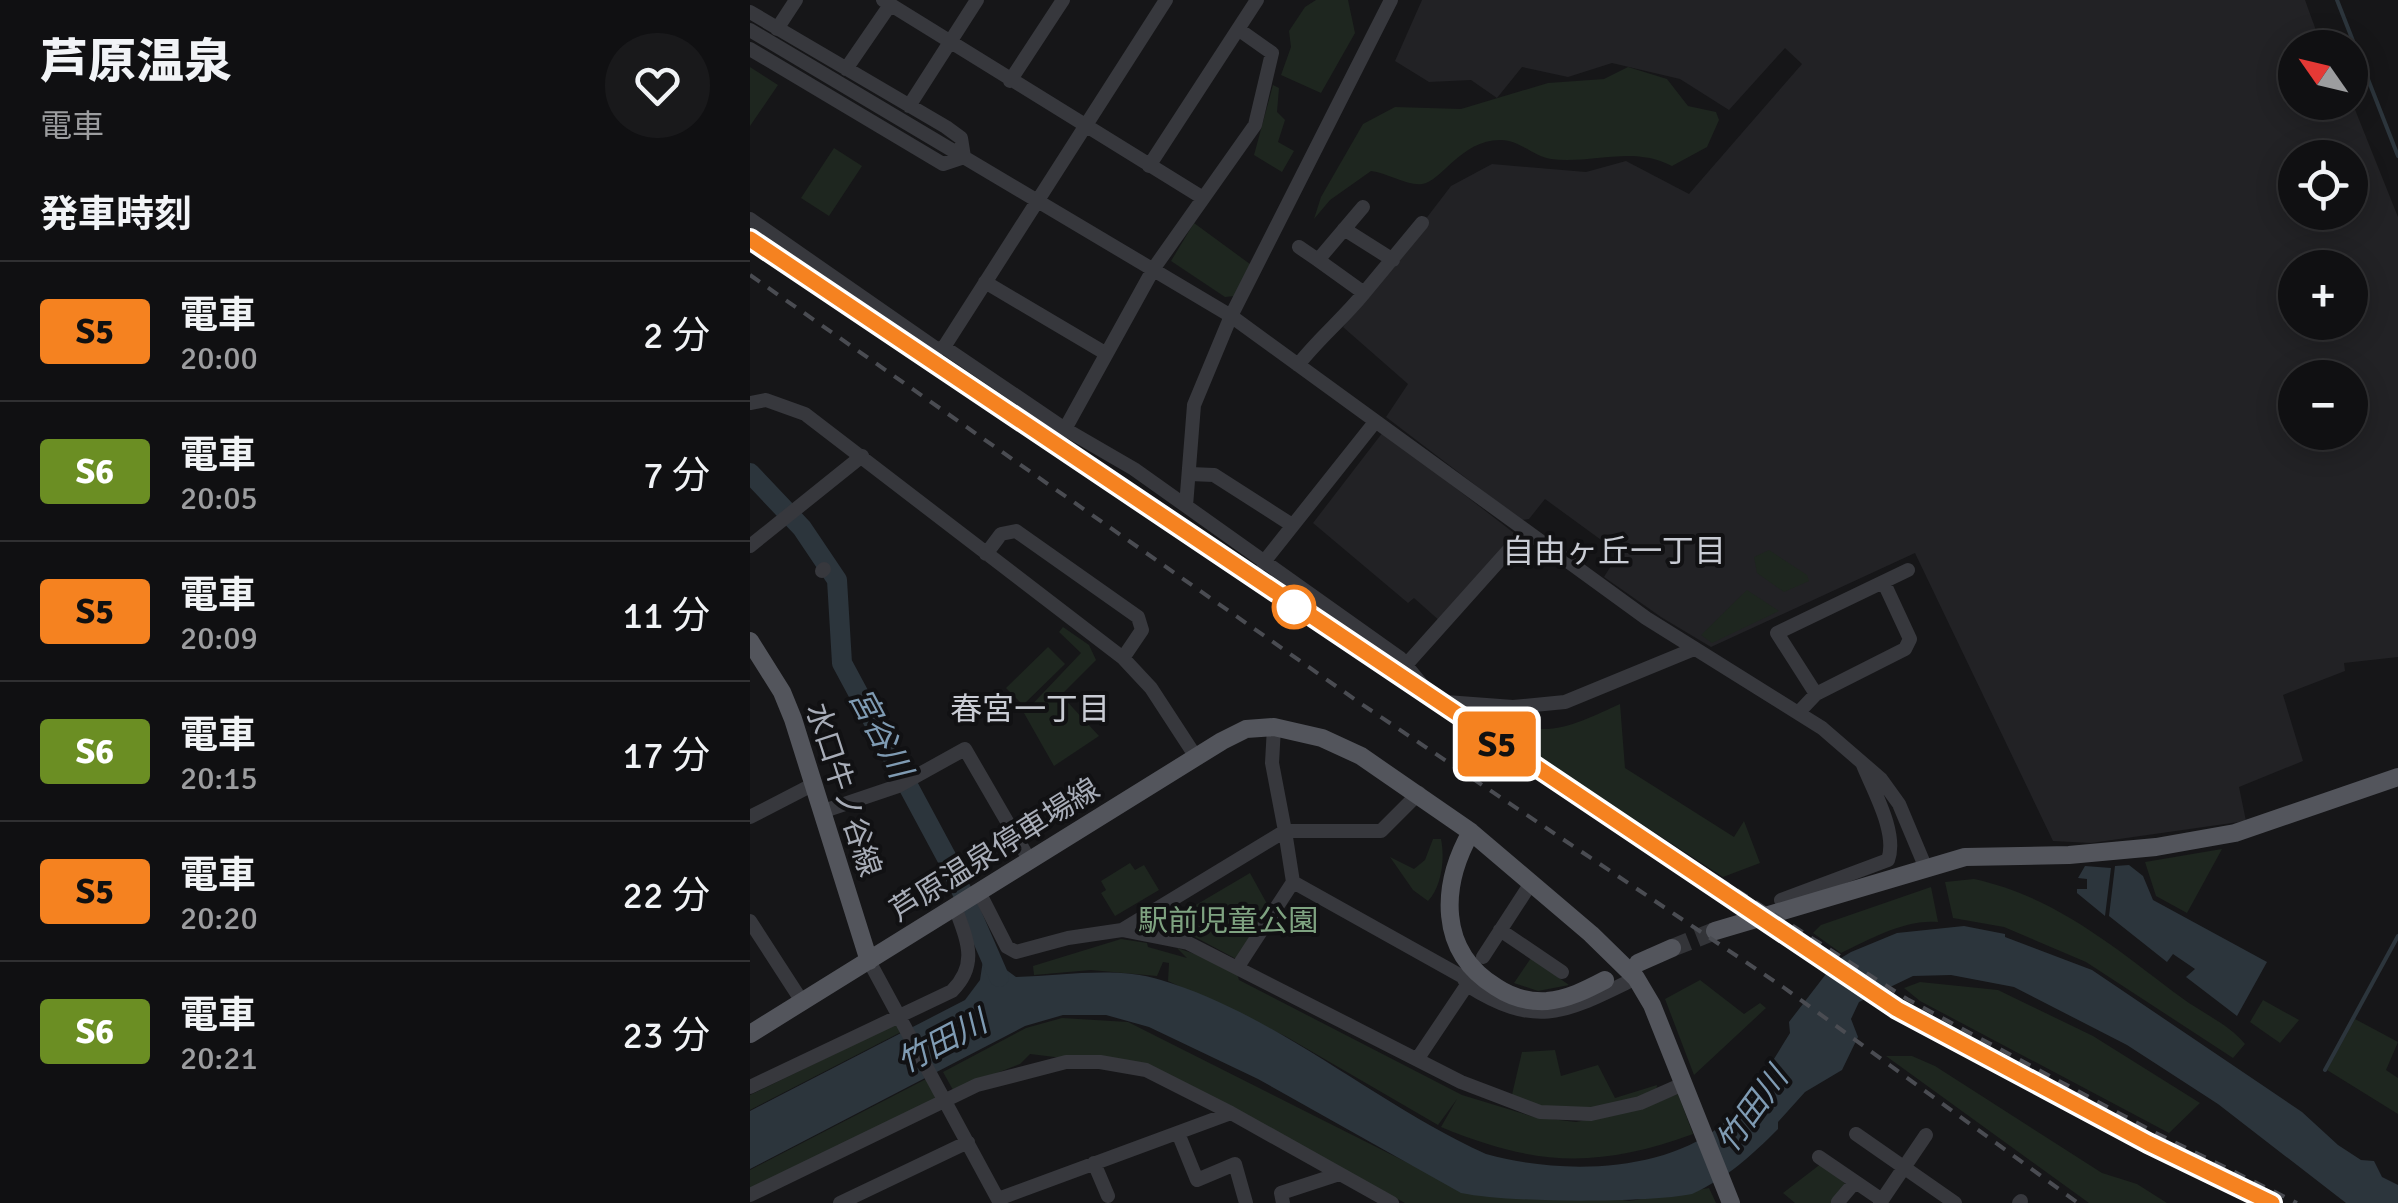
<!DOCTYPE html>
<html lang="ja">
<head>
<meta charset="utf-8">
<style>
  :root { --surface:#101012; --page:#19191b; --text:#f1f3f6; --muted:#9c9d9f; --line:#303032 }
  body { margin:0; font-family:Signika,"Noto Sans JP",sans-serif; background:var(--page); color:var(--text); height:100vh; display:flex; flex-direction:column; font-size:38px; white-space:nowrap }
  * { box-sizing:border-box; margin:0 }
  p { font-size:32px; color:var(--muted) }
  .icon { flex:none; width:55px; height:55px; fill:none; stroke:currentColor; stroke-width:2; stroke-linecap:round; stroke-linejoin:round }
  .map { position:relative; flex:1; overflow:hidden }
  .sheet { display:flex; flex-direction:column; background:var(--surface); width:750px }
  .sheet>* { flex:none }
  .badge { padding:0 20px; border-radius:8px; font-size:35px; line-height:65px }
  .needle { width:65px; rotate:304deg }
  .controls { position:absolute; left:1528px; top:30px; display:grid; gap:20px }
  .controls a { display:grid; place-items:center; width:90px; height:90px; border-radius:50%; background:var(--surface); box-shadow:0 5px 25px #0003,0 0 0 2px var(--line); font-size:50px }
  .map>.badge { position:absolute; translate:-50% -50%; box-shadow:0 0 0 5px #fff }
  h2 { padding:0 40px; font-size:38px; line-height:90px }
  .round { display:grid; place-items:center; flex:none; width:105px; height:105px; border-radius:52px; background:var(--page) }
  .headline { display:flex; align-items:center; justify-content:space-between; height:170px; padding:0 40px }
  h1 { font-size:48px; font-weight:800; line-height:75px }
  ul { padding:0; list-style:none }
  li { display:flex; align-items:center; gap:30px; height:140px; padding:0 40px; border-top:2px solid var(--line) }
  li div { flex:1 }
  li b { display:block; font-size:38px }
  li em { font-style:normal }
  li .badge { min-width:110px; font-weight:700; text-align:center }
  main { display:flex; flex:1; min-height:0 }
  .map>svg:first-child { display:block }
</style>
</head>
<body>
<main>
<section class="sheet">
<div class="headline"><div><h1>芦原温泉</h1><p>電車</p></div><a class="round"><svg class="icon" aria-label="heart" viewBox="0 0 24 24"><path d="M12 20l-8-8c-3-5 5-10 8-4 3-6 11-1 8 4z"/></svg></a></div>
<h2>発車時刻</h2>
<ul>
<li><span class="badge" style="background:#f58220;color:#111">S5</span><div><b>電車</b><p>20:00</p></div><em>2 分</em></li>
<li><span class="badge" style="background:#6b8e23;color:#fff">S6</span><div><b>電車</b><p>20:05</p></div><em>7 分</em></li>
<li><span class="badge" style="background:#f58220;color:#111">S5</span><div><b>電車</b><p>20:09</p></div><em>11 分</em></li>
<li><span class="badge" style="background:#6b8e23;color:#fff">S6</span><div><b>電車</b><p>20:15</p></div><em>17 分</em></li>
<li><span class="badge" style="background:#f58220;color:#111">S5</span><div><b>電車</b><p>20:20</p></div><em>22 分</em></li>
<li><span class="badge" style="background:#6b8e23;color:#fff">S6</span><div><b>電車</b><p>20:21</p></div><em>23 分</em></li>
</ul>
</section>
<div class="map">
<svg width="1648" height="1203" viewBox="0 0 1648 1203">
  <rect width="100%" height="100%" fill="#161618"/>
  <path fill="#222225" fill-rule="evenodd" d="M672,0H1555L1572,47L1545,48V102H1600V97L1648,217V657L1594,663L1595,671L1533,695L1553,761L1489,787L1496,821L1341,843L1303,841L1165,553L961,647L911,617L854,577L869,553L795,499L779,519L771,520L636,417L658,384L593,327L701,186L742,164L836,172L876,161L939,194L1052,64L1035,48L979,110L930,79L862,63L818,77L772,67L747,98L721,80L679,82L645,61ZM1545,158H1600V212H1545ZM1545,268H1600V322H1545ZM1545,378H1600V432H1545Z
    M633,432L764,533L691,622L664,598L658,603L563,523Z"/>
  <path fill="#1e261f" d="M566,0H598L605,33L571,93L531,75L541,47L539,31L555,7Z
    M0,67L28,85L0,126Z
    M878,67L917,79L938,106L966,112L969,120L957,147L922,166C883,145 843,164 801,159C784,157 768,139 750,140C711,140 691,182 672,184C658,186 637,173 621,171L580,200L564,219L571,197L613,124L645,107L711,109L798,83L854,79Z
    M523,85L529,88L527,112L535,120L528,142L544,151L532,172L504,155Z
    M84,148L112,166L79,216L51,198Z
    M444,223L504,267L485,296L475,297L421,261Z
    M1019,550L1057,575L1059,581L1034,592L1007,573L1004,557Z
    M997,590L1029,611L962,643L951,635Z
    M313,627L339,645L346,660L311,695L349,736L304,766L274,713L331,653L309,632Z
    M298,647L315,664L273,705L256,688Z
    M870,704L875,768L984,837L994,821L1010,863L973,877L753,734L762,720C795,742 837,719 870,704Z
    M683,839H691C695,858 692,886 678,901L663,890L640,857L664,869L675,860Z
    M1472,849L1437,913L1406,896L1395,862Z
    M380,863L385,870L394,865L409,890L365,916L351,893L356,890L351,881Z
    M500,873L521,911L488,960L417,922Z
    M1224,879C1307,897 1366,949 1432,998C1452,1013 1480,1025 1495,1044L1483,1058L1336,962L1254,927L1203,918L1195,882Z
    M1181,887L1188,922C1155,919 1120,939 1091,953L1063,933L1071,925Z
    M371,939L397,943L398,947L437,958L427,948L463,960L487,974L489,980L712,1095L784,1117L826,1122L891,1109L928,1094L943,1134C847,1169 785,1166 691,1127L707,1099L688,1125L535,1036L418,981L419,963L413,962L407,976L341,970L284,975L283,966Z
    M781,958L819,985L788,991L764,983Z
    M950,980L994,1014L1010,1003L1016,1008L944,1075L915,999Z
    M1170,982L1248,990L1343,1036L1450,1103L1419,1133L1170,1001L1154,988Z
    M1513,1000L1549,1020L1530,1043L1500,1022Z
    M312,1018L378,1022L660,1164L879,1201L959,1188L966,1203H655L395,1068L280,1054L270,1064L203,1090L193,1072L276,1028Z
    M1605,1019L1648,1042L1636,1070L1648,1078V1114L1577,1070Z
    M146,1024L151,1032L0,1110V1095Z
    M805,1050L811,1076L848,1065L865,1098L907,1085L906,1093C856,1109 812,1115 761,1099L772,1052Z
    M1136,1056H1162L1185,1066L1352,1173L1387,1184L1417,1203H1339Z
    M176,1079L189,1100L0,1191V1170Z
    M1072,1163L1098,1186L1082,1203H1045L1033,1193Z"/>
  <path fill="#2c353c" d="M1379,865L1393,876L1403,900L1517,962L1487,1016L1436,977L1445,969L1423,954L1417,962L1359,916L1365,866Z
    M1335,866L1361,868L1355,916L1327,893V889H1337V879L1328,878Z
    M1214,926L1255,934V937L1342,970L1552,1112L1588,1145L1611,1160L1624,1161L1632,1177L1648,1185V1203H1596L1468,1104L1377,1045L1264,987L1201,975L1163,976L1109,1002L1101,1019L1108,1037L1092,1070L1055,1092L1028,1122V1129C1001,1156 977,1178 942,1194C897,1203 758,1203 711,1193L508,1079L399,1027L356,1015H313L275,1026L0,1169V1111L215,1000L230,980L234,954L242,952L247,963L266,977C314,976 364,966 411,980C528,1015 625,1104 736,1154C806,1174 909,1174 969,1127C999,1103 1020,1065 1040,1033L1039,1022L1086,961L1101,952L1147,933Z"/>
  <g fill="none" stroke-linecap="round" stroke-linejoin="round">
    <path stroke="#2c353c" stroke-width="4" d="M1587,0L1648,156
      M1575,1070L1648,936"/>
    <path stroke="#2c353c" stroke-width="20" d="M0,473L52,528L87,580L92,663L199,862L249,977"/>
    <path stroke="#333438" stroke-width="18" stroke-dasharray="18 9" stroke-linecap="butt" d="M922,948L965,931"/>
    <path stroke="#37383d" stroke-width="14" d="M133,0L453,198
      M0,12L196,127L211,138L214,157L193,164L0,49
      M27,29L46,0
      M0,30L481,316L896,618L1072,728L1131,779L1149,804L1175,866
      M96,69L140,5
      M260,81L313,0
      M159,106L227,0
      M399,166L507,0
      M0,219L187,349L194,347L315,429L384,469L650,658L682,697L696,702L763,707L815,702L944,649
      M594,229L643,260
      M549,247L568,260
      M235,282L355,353
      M614,293L672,223
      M194,347L416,0
      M548,365C569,338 592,320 614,293L568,260L613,207
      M0,403L16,400L55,414L373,658L401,688L446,757
      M315,429L404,268L505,125L522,53L488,29
      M440,474L464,475L542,525
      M436,506L444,405L481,316L641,0
      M0,546L112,456
      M236,554L251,534L266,531L388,617L392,630L373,658
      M513,563L625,422
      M72,571L74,569
      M655,666L774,533
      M1066,694L1155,649L1160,639L1134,583
      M1048,713L1066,694L1027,633L1158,570
      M71,812L148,786L215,749L280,861
      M0,817L64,784
      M229,892L257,947L266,952L318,938L372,930L535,831L522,763L524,727
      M1031,900L1138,860C1148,833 1123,790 1113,765
      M0,921L53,1003
      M372,930L438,943L711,1082L790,1112L841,1114L890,1103L933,1084
      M750,930L812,972
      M733,957L781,883
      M119,961L250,1203
      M489,965L543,882
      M717,985C788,1030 816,1012 886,978
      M668,1058L717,985L713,977L543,882L535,831H631L669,793
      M0,1087L202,991C229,964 217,940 205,907
      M481,1113L642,1203
      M428,1133L447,1180L485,1164L496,1203
      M1106,1134L1205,1203
      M1069,1157L1132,1200
      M344,1163L358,1196
      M0,1195L227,1085L316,1062H350L396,1070L481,1113L248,1199
      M1088,1202L1105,1182
      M90,1203L218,1142
      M533,1203L531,1193L589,1174
      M1130,1203L1176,1135
      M1269,1203L1271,1201"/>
    <path stroke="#53555c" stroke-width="18" d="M0,641L32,692L43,719L119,961
      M721,832C691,885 687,951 746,987C761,997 779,1002 797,1001C818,999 836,990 855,980
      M965,931L1215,857L1319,855L1406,847L1485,833L1648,777
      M888,963L922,948
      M0,1034L472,741L496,729L524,727L572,738L611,756L721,832L841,934L886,978L902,1005L981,1203"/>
    <path stroke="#4a4c52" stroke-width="4" stroke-dasharray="12 10" stroke-linecap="butt" d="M0,229L826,787L1157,999L1402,1131L1547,1203
      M0,275L610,703L1033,987L1328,1203"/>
  </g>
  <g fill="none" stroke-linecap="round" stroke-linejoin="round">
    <defs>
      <path id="line" d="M0,239L1147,1009L1398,1143L1522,1203"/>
    </defs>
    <use href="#line" stroke="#fff" stroke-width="22"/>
    <use href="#line" stroke="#f58220" stroke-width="15"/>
  </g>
  <circle fill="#fff" stroke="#f58220" stroke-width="5" cx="544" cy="607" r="20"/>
  <g text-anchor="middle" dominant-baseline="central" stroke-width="8" stroke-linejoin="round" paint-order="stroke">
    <g font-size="30" fill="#a8adb8" stroke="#111113">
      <text transform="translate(93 790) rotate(72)">水口牛ノ谷線</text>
      <text transform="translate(245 850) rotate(-32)">芦原温泉停車場線</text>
    </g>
    <g font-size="30" fill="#7fa381" stroke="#111113">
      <text x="478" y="921">駅前児童公園</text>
    </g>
    <g font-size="32" fill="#c9ccd4" stroke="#111113">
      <text x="864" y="551">自由ヶ丘一丁目</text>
      <text x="280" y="709">春宮一丁目</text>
    </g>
    <g font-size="32" font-style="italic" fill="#7f9bb3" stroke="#111113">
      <text transform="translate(130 733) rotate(62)">宮谷川</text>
      <text transform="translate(192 1042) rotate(-28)">竹田川</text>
      <text transform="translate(1002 1110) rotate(-54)">竹田川</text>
    </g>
  </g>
</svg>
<div class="controls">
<a><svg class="needle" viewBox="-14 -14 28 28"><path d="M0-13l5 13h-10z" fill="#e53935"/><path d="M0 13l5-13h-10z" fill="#9c9d9f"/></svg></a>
<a><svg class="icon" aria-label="locate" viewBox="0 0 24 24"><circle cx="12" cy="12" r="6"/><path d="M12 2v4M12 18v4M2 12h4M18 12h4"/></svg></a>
<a>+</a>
<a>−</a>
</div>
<b class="badge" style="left:747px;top:744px;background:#f58220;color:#111">S5</b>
</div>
</main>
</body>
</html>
